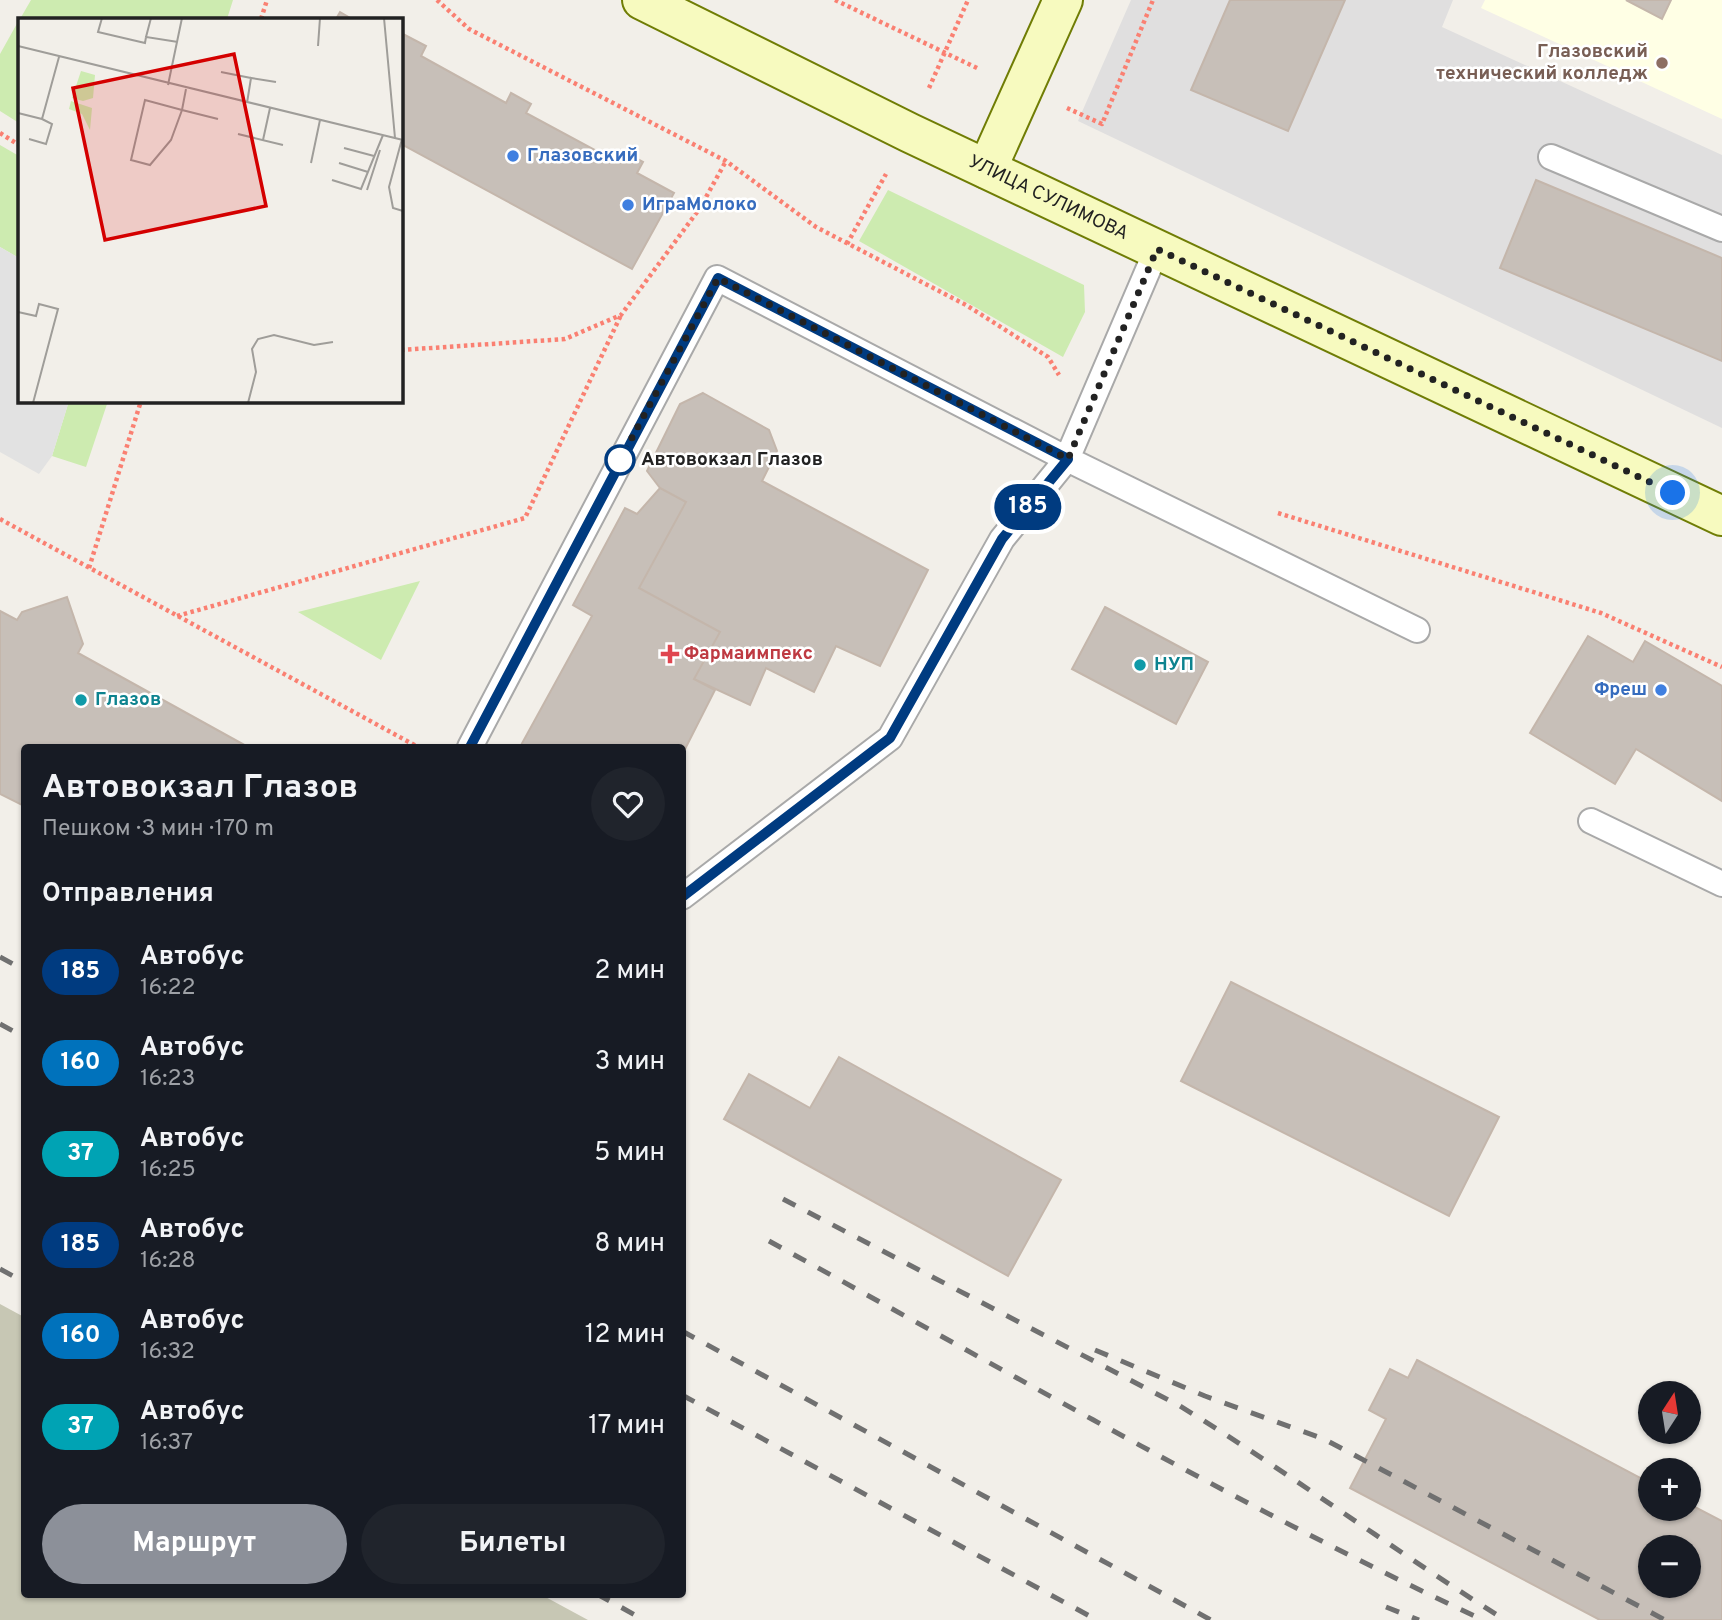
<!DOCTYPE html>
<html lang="ru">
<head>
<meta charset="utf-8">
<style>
  :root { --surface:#171b24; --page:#20242c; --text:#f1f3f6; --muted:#9ea1a6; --accent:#8c9099 }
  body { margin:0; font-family:Overpass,sans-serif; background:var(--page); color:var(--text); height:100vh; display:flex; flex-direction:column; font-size:26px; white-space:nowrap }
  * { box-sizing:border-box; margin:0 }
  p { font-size:23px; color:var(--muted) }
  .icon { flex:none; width:38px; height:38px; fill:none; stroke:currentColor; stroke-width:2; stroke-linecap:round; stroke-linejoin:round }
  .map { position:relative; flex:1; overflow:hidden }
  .drawer { position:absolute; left:21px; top:744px; width:665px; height:854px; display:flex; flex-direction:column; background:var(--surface); border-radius:7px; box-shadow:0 2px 5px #0004 }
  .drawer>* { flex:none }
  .badge { padding:0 14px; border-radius:23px; font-size:24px; line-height:46px }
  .needle { width:46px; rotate:12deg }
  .fabs { position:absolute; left:1638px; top:1381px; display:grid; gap:14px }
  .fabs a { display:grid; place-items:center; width:63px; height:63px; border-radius:50%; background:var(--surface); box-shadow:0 2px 5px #0004; font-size:35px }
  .you { position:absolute; width:35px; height:35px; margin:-18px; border:5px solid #fff; border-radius:50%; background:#1a73e8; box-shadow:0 0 0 10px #1a73e833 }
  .map>.badge { position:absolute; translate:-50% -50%; box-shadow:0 0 0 4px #fff }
  h2 { padding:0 21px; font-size:26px; line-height:63px }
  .round { display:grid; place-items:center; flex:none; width:74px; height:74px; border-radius:37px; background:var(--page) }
  .summary { display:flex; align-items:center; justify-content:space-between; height:119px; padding:0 21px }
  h1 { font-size:33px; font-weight:700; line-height:52px }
  .button { display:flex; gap:14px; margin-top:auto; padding:14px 21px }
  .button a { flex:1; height:80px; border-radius:42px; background:var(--accent); color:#fff; font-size:28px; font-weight:700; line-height:80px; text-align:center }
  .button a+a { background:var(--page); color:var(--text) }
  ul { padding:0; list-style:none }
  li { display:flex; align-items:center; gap:21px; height:91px; padding:0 21px }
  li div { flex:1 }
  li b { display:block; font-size:26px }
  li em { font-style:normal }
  li .badge { min-width:77px; font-weight:700; text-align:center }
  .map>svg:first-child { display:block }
</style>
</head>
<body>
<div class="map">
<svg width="1722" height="1620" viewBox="0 0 1722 1620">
  <rect width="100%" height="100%" fill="#f2efe9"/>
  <path fill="#e0dfdf" d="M1131,0H1453L1442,27L1722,155V428L1078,121Z"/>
  <path fill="#ffffe5" d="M1485,0H1722V119L1481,8Z"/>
  <path fill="#c7c7b4" d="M0,1304L24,1317V1594H540L588,1620H0Z"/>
  <path fill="#cdebb0" d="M31,0H233L227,19H20Z
    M19,20V123L0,111V54Z
    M0,145L19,156V258L0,247Z
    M888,190L1084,285L1085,312L1063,357L859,241Z
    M69,401H108L86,467L52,456Z
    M420,581L381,660L298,612Z"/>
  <path fill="#e2e2e2" d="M0,247L19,258V401H69L52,456L39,474L0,452Z"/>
  <path fill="#c7bfb8" stroke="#c4b6ab" stroke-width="2" fill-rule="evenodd" d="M1230,0H1345L1288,131L1191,90Z
    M1626,0H1671L1662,19Z
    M340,12L352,19H336Z
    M401,33L426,46L421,56L506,103L511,93L531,104L526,113L615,161L621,150L643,162L637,173L674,193L632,269L401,144Z
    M1536,180L1722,258V361L1500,268Z
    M703,393L769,430L777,451L762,481L928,570L880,666L836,646L814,692L766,668L750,705L694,679L720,632L639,588L686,502L660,488L647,471L680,404Z
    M660,488L686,502L639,588L720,632L694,679L715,690L682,755V747H520L592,616L573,605L625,508L637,514Z
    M67,597L83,644L78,653L248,747H24V806L0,794V611L17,620L22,612Z
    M1105,607L1208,662L1176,724L1072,669Z
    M1588,636L1633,662L1645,641L1722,686V801L1636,749L1615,784L1530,733Z
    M1231,982L1499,1117L1449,1216L1181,1081Z
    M839,1057L1061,1180L1008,1276L724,1119L749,1074L810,1108Z
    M1417,1360L1650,1483V1508H1689V1504L1722,1521V1620H1600L1350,1488L1386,1419L1369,1410L1390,1369L1408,1378ZM1650,1547H1689V1586H1650Z"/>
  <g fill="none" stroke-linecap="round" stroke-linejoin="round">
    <defs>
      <path id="lane" d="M1551,157L1722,229
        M470,747L717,278L1067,459L1417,630
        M1591,821L1722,884
        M682,897L890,738L1002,539L1067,459L1157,249"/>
      <g id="secondary">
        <path id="s1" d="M642,0L910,133L1722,516"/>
        <path d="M987,169L1063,0"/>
      </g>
    </defs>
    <use href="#lane" stroke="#a9a9a9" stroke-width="28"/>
    <use href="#secondary" stroke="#707d05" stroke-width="42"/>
    <path stroke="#fa8072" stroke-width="4.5" stroke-dasharray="3.5 3.5" stroke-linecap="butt" d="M437,0L469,29L726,161L816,227L966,305L1048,357L1059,375
      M835,0L979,69
      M261,19L267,0
      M929,88L968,0
      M1067,108L1102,124L1153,0
      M0,133L19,145
      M847,244L886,174
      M401,350L565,339L621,315L700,208L726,161
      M1278,513L1601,613L1722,667
      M0,519L418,747
      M89,568L141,401
      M177,616L525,518L621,315"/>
    <use href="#lane" stroke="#fff" stroke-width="24"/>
    <use href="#secondary" stroke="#f7fabf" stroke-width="38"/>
    <path stroke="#707070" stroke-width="5" stroke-dasharray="14 14" stroke-linecap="butt" d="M0,957L24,970
      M0,1024L24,1037
      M783,1199L1180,1406C1291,1474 1395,1551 1505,1620
      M769,1241C1005,1370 1239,1506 1483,1620
      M0,1269L24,1282
      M682,1331L1211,1620
      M1095,1350L1205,1396L1324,1439L1665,1620
      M682,1395L1097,1620
      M597,1594L644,1620
      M1386,1607L1419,1620"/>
  </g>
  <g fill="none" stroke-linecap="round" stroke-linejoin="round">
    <defs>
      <path id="line" d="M470,747L718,278L1068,459L1002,539L890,738L682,897"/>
    </defs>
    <use href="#line" stroke="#fff" stroke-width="16"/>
    <use href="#line" stroke="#003b80" stroke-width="10"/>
    <path stroke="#222" stroke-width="7" stroke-dasharray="0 12.6" d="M620,460L718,278L1068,459L1157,249L1673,493"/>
  </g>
  <circle fill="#8d6e63" stroke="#fff" stroke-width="2.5" cx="1662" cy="63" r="7"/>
  <g fill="#3f7fe0" stroke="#fff" stroke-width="2.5">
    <circle cx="513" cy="156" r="7"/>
    <circle cx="628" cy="205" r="7"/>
    <circle cx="1661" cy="690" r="7"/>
  </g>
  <circle fill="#fff" stroke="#003b80" stroke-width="3.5" cx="620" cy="460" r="14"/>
  <path fill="#e0444e" stroke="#fff" stroke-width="2.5" d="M666.5 643.5h7v7h7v7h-7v7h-7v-7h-7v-7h7z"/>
  <g fill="#0f9aa8" stroke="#fff" stroke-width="2.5">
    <circle cx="1140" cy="665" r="7"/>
    <circle cx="81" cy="700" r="7"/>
  </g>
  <g text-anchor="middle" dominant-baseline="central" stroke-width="5" stroke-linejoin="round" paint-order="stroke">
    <g font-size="19" font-weight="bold" fill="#785e54" stroke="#fff" text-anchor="end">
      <text x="1648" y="52">Глазовский<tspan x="1648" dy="22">технический колледж</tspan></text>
    </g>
    <g font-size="19" font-weight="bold" fill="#366cbe" stroke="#fff" text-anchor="start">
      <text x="527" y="156">Глазовский</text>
      <text x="642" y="205">ИграМолоко</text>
      <text x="1647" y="690" text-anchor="end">Фреш</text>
    </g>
    <g font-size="19" fill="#222" stroke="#fff">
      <text stroke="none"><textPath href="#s1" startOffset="452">УЛИЦА СУЛИМОВА</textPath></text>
    </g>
    <g font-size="19" font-weight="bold" fill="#222" stroke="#fff" text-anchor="start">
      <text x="641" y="460">Автовокзал Глазов</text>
    </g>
    <g font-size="19" font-weight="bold" fill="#be3a42" stroke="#fff" text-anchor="start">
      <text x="684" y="654">Фармаимпекс</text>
    </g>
    <g font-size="19" font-weight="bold" fill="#0d838f" stroke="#fff" text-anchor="start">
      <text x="1154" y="665">НУП</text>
      <text x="95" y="700">Глазов</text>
    </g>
  </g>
  <g transform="translate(18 18)">
    <rect width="385" height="385" fill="#f2efe9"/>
    <path d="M63,53L77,57L75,80L65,83L54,80ZM53,83L74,90L72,112L64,96L51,91Z" fill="#cdebb0"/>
    <path fill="none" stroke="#9f9d99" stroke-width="2" d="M84,0L80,14L127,25L128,19M133,0L128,19L160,24M366,0L377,120M0,28L385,122M300,28L302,0M203,54L233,60M150,67L164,0M168,71L164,92L153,122L132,147L113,142L127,82L164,92L200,101M229,85L233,60L258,64M0,95L24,101L41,39M220,116L265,127M11,121L28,126L34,106L24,101M384,121L371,169L375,190L385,193M245,122L252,90M326,130L356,138M293,145L302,102M321,145L350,154M314,162L343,171L365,117M349,172L362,132M0,294L18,298L21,286L40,291L15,385M230,385L238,354L234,331L240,321L256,317L296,327L315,324"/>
    <path fill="#d40000" fill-opacity="0.15" stroke="#d40000" stroke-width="3.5" d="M216,36L248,188L87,222L55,70Z"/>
    <rect width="385" height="385" fill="none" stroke="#222" stroke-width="3.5"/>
  </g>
</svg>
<div class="fabs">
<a><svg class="needle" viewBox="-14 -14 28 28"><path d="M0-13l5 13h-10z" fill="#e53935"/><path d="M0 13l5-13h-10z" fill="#9ea1a6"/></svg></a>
<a>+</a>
<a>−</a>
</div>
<div class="you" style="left:1673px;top:493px"></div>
<b class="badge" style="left:1028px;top:507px;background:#003b80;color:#fff">185</b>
<section class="drawer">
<div class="summary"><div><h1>Автовокзал Глазов</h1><p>Пешком · 3 мин · 170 m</p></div><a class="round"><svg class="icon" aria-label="heart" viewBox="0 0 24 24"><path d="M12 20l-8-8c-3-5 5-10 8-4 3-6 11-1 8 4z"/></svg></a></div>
<h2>Отправления</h2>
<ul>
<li><span class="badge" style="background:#003b80;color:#fff">185</span><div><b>Автобус</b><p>16:22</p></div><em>2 мин</em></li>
<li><span class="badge" style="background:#0072bc;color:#fff">160</span><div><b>Автобус</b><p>16:23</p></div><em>3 мин</em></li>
<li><span class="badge" style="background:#00a3b4;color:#fff">37</span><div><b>Автобус</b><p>16:25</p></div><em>5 мин</em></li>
<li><span class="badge" style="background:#003b80;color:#fff">185</span><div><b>Автобус</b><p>16:28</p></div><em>8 мин</em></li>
<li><span class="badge" style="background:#0072bc;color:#fff">160</span><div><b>Автобус</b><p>16:32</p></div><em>12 мин</em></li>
<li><span class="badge" style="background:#00a3b4;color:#fff">37</span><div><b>Автобус</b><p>16:37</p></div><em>17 мин</em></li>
</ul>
<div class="button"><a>Маршрут</a><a>Билеты</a></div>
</section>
</div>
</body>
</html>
